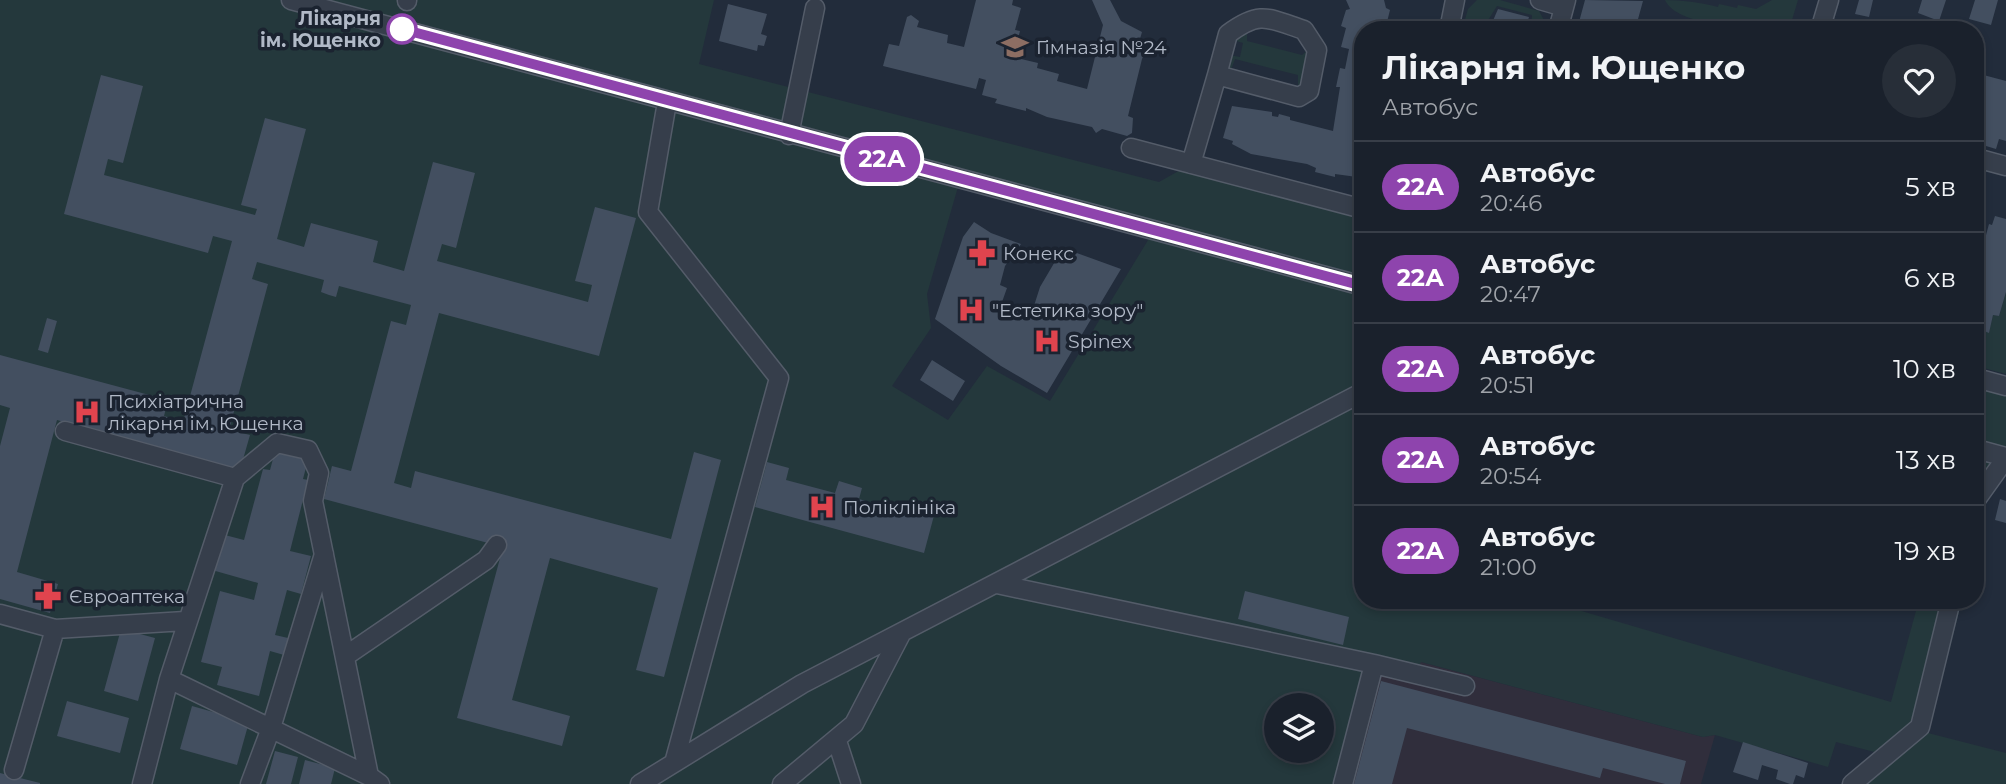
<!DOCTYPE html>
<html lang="uk">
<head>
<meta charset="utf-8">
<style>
  :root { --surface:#1a212c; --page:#272e38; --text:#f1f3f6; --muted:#9fa3a9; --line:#383e48 }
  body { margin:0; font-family:Montserrat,sans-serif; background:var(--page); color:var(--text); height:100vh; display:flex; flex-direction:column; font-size:26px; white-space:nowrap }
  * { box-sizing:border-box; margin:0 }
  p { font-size:23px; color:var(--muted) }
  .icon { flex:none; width:38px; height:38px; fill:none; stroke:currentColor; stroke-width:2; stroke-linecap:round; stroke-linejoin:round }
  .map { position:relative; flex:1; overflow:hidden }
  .side { position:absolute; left:1354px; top:21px; width:630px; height:588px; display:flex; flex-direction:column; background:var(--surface); border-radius:28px; box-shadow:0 4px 10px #0003,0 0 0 2px var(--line) }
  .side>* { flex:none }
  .badge { padding:0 14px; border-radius:23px; font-size:24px; line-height:46px }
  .fabs { position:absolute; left:1264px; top:693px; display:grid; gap:14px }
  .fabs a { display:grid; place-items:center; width:70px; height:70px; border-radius:50%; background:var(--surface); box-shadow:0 4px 10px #0003,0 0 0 2px var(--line); font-size:35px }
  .map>.badge { position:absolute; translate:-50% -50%; box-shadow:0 0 0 4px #fff }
  .round { display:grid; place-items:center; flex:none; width:74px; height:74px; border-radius:37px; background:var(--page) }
  .head { display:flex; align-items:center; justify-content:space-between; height:119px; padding:0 28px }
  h1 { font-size:33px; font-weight:700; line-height:52px }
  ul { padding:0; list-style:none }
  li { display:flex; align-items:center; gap:21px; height:91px; padding:0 28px; border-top:2px solid var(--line) }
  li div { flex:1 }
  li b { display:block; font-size:26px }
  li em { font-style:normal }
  li .badge { min-width:77px; font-weight:700; text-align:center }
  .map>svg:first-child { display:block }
</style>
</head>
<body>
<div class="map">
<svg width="2006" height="784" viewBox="0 0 2006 784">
  <rect width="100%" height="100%" fill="#222c3b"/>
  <path fill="#302e3c" d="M1421,662L1703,737L1715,735L1701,784H1343L1374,664Z"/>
  <path fill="#24383c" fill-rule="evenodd" d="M0,0H714L699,64L1159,182L1191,164L1363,209V600H1544L1891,702L1919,600H1962L1928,733L2006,753V784H1852L1886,755L1836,742L1828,767L1715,735L1703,737L1421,662L1416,674L1375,664L1343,784H0ZM960,180L1153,232L1050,401L987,366L948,420L892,386L931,328L927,294ZM1276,705H1321V751H1276Z
    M1477,0H1500L1539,11L1545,22L1543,30H1531L1532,15L1497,6L1482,30H1462L1468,9Z
    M1665,0C1683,0 1703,3 1718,7L1719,4L1737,8L1738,5L1756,9L1772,0H1798L1789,30C1763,30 1677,28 1665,0Z
    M1247,30V41L1302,55L1309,49L1305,86L1298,88V75L1235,59L1231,70L1227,69L1229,55L1240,57L1243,43L1233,40Z
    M2006,292V374L1976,366V342L1981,344L1984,331L1989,332L1993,315L1999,316Z
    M1976,378L2006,386V458L1989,493L1976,544Z"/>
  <path fill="#434f60" d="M976,0H1013L1012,5L1021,8L1015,30L1020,31L1014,54L1017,58L1038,63L1037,68L1059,74L1057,81L1087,89L1103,25L1092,0H1110L1121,21L1142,32L1140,39L1150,42L1142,59L1128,116L1133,118L1132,133L1127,136L1102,129L1096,133L1092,127L1047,117L1026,108V111L995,103L997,99L982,95L986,80L979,78L976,89L883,66L889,44L899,46L907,17L911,15L919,21L917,27L948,35L947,43L964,47Z
    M1346,0H1384L1386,8L1390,10L1385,30H1363V162H1361L1357,177L1335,174V177L1315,172L1316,168L1307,164L1251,154L1232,144L1233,141L1223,138L1232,106L1272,112V116L1278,117L1279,114L1290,117V120L1333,131L1340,87H1336L1340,68L1345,69L1349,49L1341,47L1346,28L1341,26L1346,10L1350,9Z
    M1585,0L1643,1L1635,30L1616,27V30H1587L1589,24L1579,22Z
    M1859,0H1873L1869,17L1855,14Z
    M1922,0H1946L1939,21L1918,13Z
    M1975,0H1998L1991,25L1969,19Z
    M728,4L767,14L761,34L767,36L764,46L758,45L757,51L719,41Z
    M1498,9L1529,17L1525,30H1489Z
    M1976,73L2006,81V141L1999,139L1996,149L1976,143Z
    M101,75L143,86L123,163L108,159L104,175L255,215L257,209L241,205L265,118L306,129L277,239L304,247L311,223L378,241L373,262L404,271L433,162L475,173L456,248L442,244L437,261L588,302L592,285L575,281L595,207L636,218L599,356L439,313L394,483L411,488L415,471L671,539L694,452L721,460L664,677L636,670L658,588L550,558L512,700L570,716L562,746L457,718L503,547L324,499L332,466L351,471L391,321L406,325L411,305L339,286L336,297L329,295L321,292L324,280L257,262L252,279L268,284L229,430L250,435L240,470L57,420L17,572L58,584L50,613L0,599V446L10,408L0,405V355L168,400L164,416L183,422L232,241L213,236L208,253L64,214Z
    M1995,216L2006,219V292L1999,316L1993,315L1989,333L1984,331L1981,344L1976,342V285L1979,273L1976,272L1989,224L1992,225Z
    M974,222L991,233L1021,244L1005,266L1000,285L1007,288L1002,302L1032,312L1040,287L1063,248L1121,269L1047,393L1001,366L935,319L963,237Z
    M47,318L57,321L48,353L38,350Z
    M932,360L965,381L953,401L920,380Z
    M276,448L309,456L303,479L308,480L290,551L311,556L301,594L287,590L275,635L288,638L284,655L270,651L259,696L217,685L222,667L201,662L220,591L254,600L258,583L212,570L221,534L244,540L263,469L270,470Z
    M767,462L789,468L786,480L835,493L839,481L862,488L859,499L910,514L914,502L936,508L924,553L755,507Z
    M2000,499L2006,501V523L1995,520Z
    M1245,591L1349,617L1343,645L1238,619Z
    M121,629L155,638L138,701L104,691Z
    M1381,681L1686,761L1680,784H1665L1603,768L1600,778L1407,728L1392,784H1354Z
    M67,701L129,718L120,753L57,736Z
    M192,706L249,722L237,765L180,749Z
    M1743,742L1808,763L1804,778L1796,775L1793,784H1790L1776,779L1778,770L1762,765L1758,780L1733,772Z
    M275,751L298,757L291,784H266Z
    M305,760L335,768L331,784H299Z
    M0,773L40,783V784H0Z"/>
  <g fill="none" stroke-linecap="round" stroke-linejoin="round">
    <defs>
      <path id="minor" d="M291,0L1363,286
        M1540,0L1564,7
        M407,1V0
        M1449,30L1455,0
        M1558,30L1566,0
        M1820,30L1829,0
        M667,102L648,212L779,378L674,763
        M789,135L815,8
        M1131,148L1363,209
        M1976,158L2006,166
        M1191,164L1217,75L1299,97L1309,91L1317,50L1304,30C1268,18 1260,10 1228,34L1217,75
        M1976,378L2006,386
        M65,431L235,478L169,679L369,776L380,784
        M1976,449L2006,457
        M235,478L277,443L308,450L319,473L313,501L369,776
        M1976,500L2006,458
        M997,584L1374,664L1465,686
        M0,614L55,629L185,621
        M347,655L486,560L497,545
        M837,741L851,784
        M14,770L55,629
        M142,784L169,679
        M250,784L271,728L324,554
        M640,784L802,684L1363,392
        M782,784L854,724L901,634
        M1343,784L1374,664
        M1852,784L1920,727L1951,600"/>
    </defs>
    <use href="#minor" stroke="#545c69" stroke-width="21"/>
    <use href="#minor" stroke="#363e4b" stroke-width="18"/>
  </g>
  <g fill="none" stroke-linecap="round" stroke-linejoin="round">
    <defs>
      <path id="line" d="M402,29L1363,286"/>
    </defs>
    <use href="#line" stroke="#fff" stroke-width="16"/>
    <use href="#line" stroke="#8e44ad" stroke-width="10"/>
  </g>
  <defs>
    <symbol id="school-bare" viewBox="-9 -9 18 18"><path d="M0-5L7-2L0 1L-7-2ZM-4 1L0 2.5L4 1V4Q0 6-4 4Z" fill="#8d6e63" stroke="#1b2330" stroke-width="2.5" paint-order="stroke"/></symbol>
    <symbol id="pharmacy-bare" viewBox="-9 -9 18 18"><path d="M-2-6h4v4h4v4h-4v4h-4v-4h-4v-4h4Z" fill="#e0444e" stroke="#1b2330" stroke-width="2.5" paint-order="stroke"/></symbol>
    <symbol id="hospital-bare" viewBox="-9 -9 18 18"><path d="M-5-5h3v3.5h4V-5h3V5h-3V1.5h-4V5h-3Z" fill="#e0444e" stroke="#1b2330" stroke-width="2.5" paint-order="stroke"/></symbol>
  </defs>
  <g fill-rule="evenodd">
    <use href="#school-bare" x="996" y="28" width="38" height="38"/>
    <use href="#pharmacy-bare" x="963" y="234" width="38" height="38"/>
    <use href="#hospital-bare" x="952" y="291" width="38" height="38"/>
    <use href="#hospital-bare" x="1028" y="322" width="38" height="38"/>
    <use href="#hospital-bare" x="68" y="393" width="38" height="38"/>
    <use href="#hospital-bare" x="803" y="488" width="38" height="38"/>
    <use href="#pharmacy-bare" x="29" y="577" width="38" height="38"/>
  </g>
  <circle fill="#fff" stroke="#8e44ad" stroke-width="3.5" cx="402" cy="29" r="14"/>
  <g text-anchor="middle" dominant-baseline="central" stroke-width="7" stroke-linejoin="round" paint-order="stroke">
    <g font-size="19" font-weight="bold" fill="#b1b9c7" stroke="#1b2330" text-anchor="end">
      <text x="381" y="18">Лікарня<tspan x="381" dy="22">ім. Ющенко</tspan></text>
    </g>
    <g font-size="19" fill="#b1b9c7" stroke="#1b2330" text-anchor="start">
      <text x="1036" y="47">Гімназія №24</text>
      <text x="1003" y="253">Конекс</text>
      <text x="992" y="310">"Естетика зору"</text>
      <text x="1068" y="341">Spinex</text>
      <text x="108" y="401">Психіатрична<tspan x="108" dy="22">лікарня ім. Ющенка</tspan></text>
      <text x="843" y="507">Поліклініка</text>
      <text x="69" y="596">Євроаптека</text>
    </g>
  </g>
</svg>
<div class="fabs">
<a><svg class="icon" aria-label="layers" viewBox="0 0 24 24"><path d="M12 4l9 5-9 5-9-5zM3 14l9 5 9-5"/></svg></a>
</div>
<b class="badge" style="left:882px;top:159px;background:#8e44ad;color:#fff">22А</b>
<section class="side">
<div class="head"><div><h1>Лікарня ім. Ющенко</h1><p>Автобус</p></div><a class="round"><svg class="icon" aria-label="heart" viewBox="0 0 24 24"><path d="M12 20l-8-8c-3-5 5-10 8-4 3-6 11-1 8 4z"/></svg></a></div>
<ul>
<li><span class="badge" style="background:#8e44ad;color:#fff">22А</span><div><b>Автобус</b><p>20:46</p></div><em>5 хв</em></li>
<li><span class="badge" style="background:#8e44ad;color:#fff">22А</span><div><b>Автобус</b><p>20:47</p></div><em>6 хв</em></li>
<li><span class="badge" style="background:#8e44ad;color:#fff">22А</span><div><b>Автобус</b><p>20:51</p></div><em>10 хв</em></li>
<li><span class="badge" style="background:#8e44ad;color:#fff">22А</span><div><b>Автобус</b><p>20:54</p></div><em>13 хв</em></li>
<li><span class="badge" style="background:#8e44ad;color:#fff">22А</span><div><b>Автобус</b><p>21:00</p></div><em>19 хв</em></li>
</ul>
</section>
</div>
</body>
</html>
